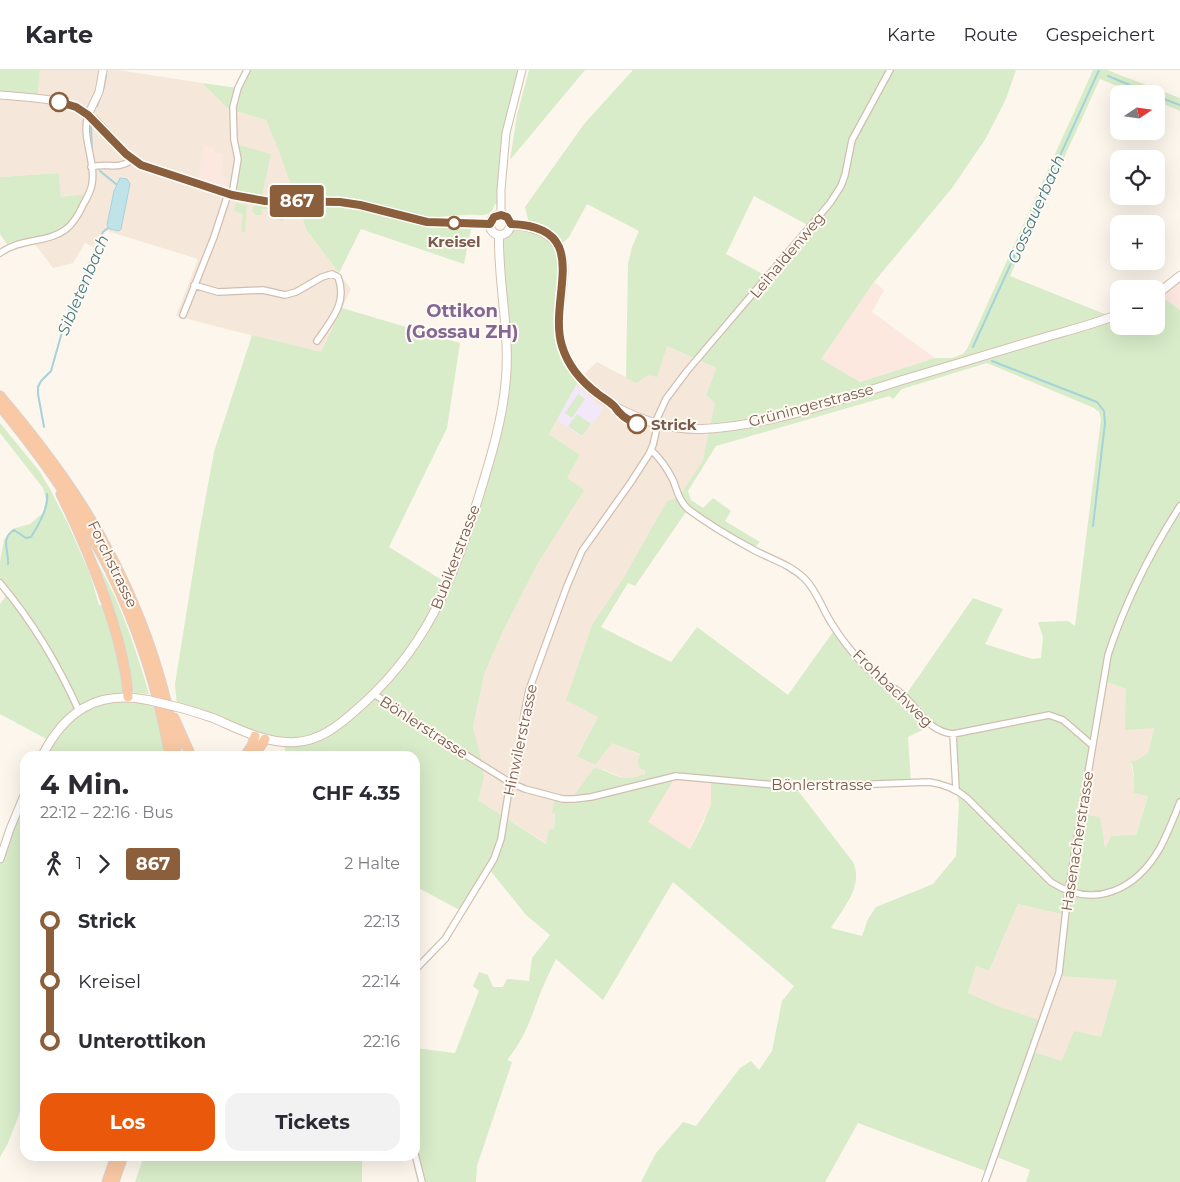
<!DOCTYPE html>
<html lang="de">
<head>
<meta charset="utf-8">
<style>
  :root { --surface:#fff; --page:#f2f2f3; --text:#2b2b33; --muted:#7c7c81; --line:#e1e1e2; --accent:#ea580c }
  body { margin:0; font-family:Montserrat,sans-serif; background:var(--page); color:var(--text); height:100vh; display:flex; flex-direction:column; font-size:19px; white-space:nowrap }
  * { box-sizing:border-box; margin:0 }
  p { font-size:16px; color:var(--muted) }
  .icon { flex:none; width:28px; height:28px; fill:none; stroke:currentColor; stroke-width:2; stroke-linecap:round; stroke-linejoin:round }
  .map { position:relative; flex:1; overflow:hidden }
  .panel { position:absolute; left:20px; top:681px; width:400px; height:410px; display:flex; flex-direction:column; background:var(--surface); border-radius:15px; box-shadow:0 5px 20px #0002 }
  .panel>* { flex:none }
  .badge { padding:0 10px; border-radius:4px; font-size:18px; line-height:32px }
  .needle { width:32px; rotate:77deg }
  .tools { position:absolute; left:1110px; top:15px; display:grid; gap:10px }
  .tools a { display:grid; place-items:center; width:55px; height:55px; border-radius:10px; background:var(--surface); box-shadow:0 5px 20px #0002; font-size:25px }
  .map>.badge { position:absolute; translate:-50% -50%; box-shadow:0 0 0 2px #fff }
  .legs { display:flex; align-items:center; gap:8px; height:55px; padding:0 20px; font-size:16px }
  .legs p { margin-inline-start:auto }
  .overview { display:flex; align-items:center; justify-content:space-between; height:85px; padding:0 20px }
  h1 { font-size:28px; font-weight:700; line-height:38px }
  .cta { display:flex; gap:10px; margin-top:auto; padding:10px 20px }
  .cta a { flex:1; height:58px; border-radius:15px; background:var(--accent); color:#fff; font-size:20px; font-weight:700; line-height:58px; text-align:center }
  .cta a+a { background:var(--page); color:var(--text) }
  ul { padding:0 20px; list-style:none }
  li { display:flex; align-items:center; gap:18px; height:60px; font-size:19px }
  li i { display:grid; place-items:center; width:8px; height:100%; margin:0 6px; background:currentColor }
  li i::after { content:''; width:12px; height:12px; margin:-6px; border:4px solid; border-radius:50%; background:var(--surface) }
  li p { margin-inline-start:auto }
  li:first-child i { background:linear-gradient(#0000 50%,currentColor 0) }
  li:last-child i { background:linear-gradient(currentColor 50%,#0000 0) }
  header { display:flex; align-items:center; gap:30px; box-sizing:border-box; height:70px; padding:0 25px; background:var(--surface); border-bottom:1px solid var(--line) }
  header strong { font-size:24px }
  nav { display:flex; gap:28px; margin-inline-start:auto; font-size:18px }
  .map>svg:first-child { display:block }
</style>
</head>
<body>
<header>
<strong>Karte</strong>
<nav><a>Karte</a><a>Route</a><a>Gespeichert</a></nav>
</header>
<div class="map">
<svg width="1180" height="1112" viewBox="0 0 1180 1112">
  <rect width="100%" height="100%" fill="#fdf6ec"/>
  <path fill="#f5e8da" d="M40,0H118L202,13L228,39L266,50L279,82L307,161L351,219L321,283L176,246L198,189L104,160L95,178L85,173L73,193L53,198L32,170L61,127L59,103L0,107V25L36,29Z
    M667,276L716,298L706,325L715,333L711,358L703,390L679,428L593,553L598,647L577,685L595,695L612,672L641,685L645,704L631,709L623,708L602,699L574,729L552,743H555L554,759L547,774L478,730L484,708L473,657L484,605L503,561L538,493L567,408L580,385L549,364L580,308L597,292L637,313Z
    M1103,611L1126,619L1154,657L1148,683L1137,690L1131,691L1134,709L1133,723L1148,725L1136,765L1105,780L1081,744Z
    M1018,834L1065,845L1117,910L1101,968L1062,991L1031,981L1003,938L968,923L976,896L989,901Z"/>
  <path fill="#fde8e0" d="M204,76L214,78V83L223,84L221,106L227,107L226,119L198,110Z
    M1180,206V240L1158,224Z
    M874,212L884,220L872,242L935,288L860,312L821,289Z
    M676,706L711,709V734L690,779L647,752Z"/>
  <path fill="#f3e8fa" d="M574,313L603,339L582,367L557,350Z"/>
  <path fill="#d8ecc9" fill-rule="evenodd" d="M0,0H40L37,29L0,25Z
    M247,0H522L498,120L497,134H495L492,141C484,148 477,144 466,145C453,145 440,148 427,147C411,145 397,140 381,140L409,149L472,154L464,194L361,159L339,203L307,161L279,82L266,50L228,39L202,13L238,18Z
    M529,0H585L510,90L517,45Z
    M633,0H1016L1006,29L986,68L952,118L874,212L821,289L860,312L935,288H952L963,284L967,279L1093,0H1107L1180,28V41L1156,31V24H1137L1100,9L1010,206L1112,247L1119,244V256H1156V225L1158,224L1180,240V1112H1026L1030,1100L994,1086L988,1102L858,1053L825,1112H641L656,1083L683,1052L696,1056L740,998L751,991L759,1000L772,981L782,931L794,916L673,812L603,930L556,889C549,903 542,917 537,932C529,954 522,972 507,990L512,992L477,1096L476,1112H422L415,1084V978L455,983L479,921L473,916L479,902L488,905L493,917H503L507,909L529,911L532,888L550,865L526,845L489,799L463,842L415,816V754L417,751L415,750V686H282L285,682V672L177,637L175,614L199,464L214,382L252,265L321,282L342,238L460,273L447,358L389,477L445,512L485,406L506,309L502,165L510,158L530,157L525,137L584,54ZM754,126L811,157L768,207L726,184ZM587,134L639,161L632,177L628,194L626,308L637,313L648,305L657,307L667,276L716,298L706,325L715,333L703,390L679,427L667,431L623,509L593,553L566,630L598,647L577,686L595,695L612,673L640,684L638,691L639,697L645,701V704C640,705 634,708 629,708C617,709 606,699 594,698L575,724L574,729L555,727L552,743L555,744L554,759H549L546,774L478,730L484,708L483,696L473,657L484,605L503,561L538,493L584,420L567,408L580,385L549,364L580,308L559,263L562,184L559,177L569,167ZM987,293L1094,338L1099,342L1101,349L1075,556L1068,551L1038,552L1043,567L1041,588L1032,589L985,574L1003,539L973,528L905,626L862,592L835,559L788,625L697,557L671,592L601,557L628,513L635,516L688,439L753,479L760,472L725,451L731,441L713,428L703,438L691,430L688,421L716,376L889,326L893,329L902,319ZM1104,611L1126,619L1125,660L1154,658L1148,683L1137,690L1131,691C1135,701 1134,713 1133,723L1148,726L1136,765L1111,766L1105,779L1100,747L1081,744ZM931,656L953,664L956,719L959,734L956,786L933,814L876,837L868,849L862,866L831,858C843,838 864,816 853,792L799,722L797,717L911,713L908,667ZM676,706L711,709V734L702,756L690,779L648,752ZM1018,834L1065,845L1061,906L1117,910L1101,967L1074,961L1062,991L1031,981L1042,951L1003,938L968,923L976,896L989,901Z
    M239,75L271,84L262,126L236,122L241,87Z
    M59,103L61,127L89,124L64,160L9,177L0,164V107Z
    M236,133L247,135L245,163L241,161L243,144L234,141Z
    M253,136L298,137V142L284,141L283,152L271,147V140L262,139L261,145H256L252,141Z
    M578,324L585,329L572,348L565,343Z
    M577,344L591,354L582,366L568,356Z
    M0,353L40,402L50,419L68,454L90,504L99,535L108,537L128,627L159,633L170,686H42L50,671L0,644V534L8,523L0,513V491L4,470L12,459L30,454L43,443L46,430L43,418L0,363Z
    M92,484C119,527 135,576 149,624L134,623L124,578Z
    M25,723V1029L8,1073L0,1087V789Z
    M144,1086H362V1112H135Z"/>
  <path fill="#bfe3e8" stroke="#a5d3da" d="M120,108L127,109L130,114L121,159L119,161L110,159L107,155L114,121Z"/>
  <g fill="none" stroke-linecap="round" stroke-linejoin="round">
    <path stroke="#a5d3da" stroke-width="2" d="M1108,6L1151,24
      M1156,26L1180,35
      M97,36L104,17L106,5
      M91,55L92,81
      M100,101L116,114
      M973,277L1099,0
      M992,291L1097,332L1104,341L1105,353L1093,456
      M44,357L38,324V317L41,311L51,301L66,248L103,162L108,158
      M8,494C9,481 0,468 14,460L26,468L31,467C38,456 49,436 47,424"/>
    <defs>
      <path id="minor" d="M91,97C108,92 116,101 132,90
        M232,125L238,89L234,70L233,37L238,18L247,0
        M0,183C21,168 47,173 65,160C73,154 79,144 83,135C87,128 91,121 92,114C96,91 81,67 88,45
        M194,215L218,222L263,220L285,225L296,222L322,207L332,204L338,207C348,233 331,250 317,271
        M183,245L214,167L228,124
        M655,353L666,329L687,301L830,133L841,116L845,105L852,70L890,0
        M651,380C661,389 667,398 673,410C677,420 679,431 688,439C708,454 730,467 752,479C770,489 790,494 805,509C818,522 823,542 834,557C844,573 862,595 876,606C885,613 896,618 904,626C920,641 928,661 953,664L1049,645L1063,650L1092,675
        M0,513C33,552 58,594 79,641
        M374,624L461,682L511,713L525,719L563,729H574L591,727L676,706L797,717L929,712C944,714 955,718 967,728L1051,812C1094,840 1136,820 1160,778C1168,763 1174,747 1180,732
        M953,664L956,719
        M415,900L445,869L494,789L501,769L509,719L520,687L524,645L529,620L567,516L582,481L631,412L649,384L653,375L658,353
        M415,1084L422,1112
        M985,1112L1059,903L1068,822L1108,585C1125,532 1150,483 1180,436"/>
      <path id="tertiary" d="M0,25C33,28 70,27 95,50C112,66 124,88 146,97L232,125L250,129L273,131L340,132L360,135L427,152L490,154
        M88,45L99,22L103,0
        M501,145V120L506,63L522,0
        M0,789L10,759L25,723"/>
      <path id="secondary" d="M490 155a10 10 0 1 1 20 0a10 10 0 1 1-20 0Z
        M511,155C521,155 531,157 540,161C581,178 555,229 559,262C563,294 587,320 614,336C640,351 672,360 702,359C772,356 840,329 906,309C953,295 999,281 1046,267C1070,260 1095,254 1119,244
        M1156,225L1180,206
        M177,637C189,640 201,644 213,648C239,659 266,674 296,672C319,671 338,656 355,641C427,579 451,514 479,426C491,387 503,348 506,308C510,260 498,213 499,165
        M42,686C65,641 97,620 148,630"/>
      <path id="trunk" d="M0,326C27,358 53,391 76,426C127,504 163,594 177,686
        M0,336C90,445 145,546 170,686
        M61,424C83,469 102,515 116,563C122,584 127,606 128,627
        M174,648L191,686
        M245,686L252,676L255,666
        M254,686L265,669
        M107,1112L116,1086
        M114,1112L123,1086"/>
    </defs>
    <use href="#minor" stroke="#d1beb0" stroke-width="8"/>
    <use href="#tertiary" stroke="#d1beb0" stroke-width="9"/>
    <use href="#secondary" stroke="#d6c0b0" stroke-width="10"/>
    <use href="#trunk" stroke="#dad1cd" stroke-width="11"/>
    <use href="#minor" stroke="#fff" stroke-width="5.5"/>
    <use href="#tertiary" stroke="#fff" stroke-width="7"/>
    <use href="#secondary" stroke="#fff" stroke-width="8"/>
    <use href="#trunk" stroke="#f9c8a4" stroke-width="9"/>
    <defs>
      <path id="secondary-bridge" d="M148,630L177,637"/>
    </defs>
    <use href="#secondary-bridge" stroke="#d6c0b0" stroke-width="10" stroke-linecap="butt"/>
    <use href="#secondary-bridge" stroke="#fff" stroke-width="8"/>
  </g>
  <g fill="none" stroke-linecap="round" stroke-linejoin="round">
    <defs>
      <path id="line-1" d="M59,32L76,37L88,45L126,84L141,95L232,125L265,131L340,132L360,135L427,152L490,154L494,147L501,145L507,147L511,154C596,157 547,228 562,276C568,296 582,312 598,324C603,328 609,331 614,336C616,338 618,342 621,344C625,349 632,351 637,354"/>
    </defs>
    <use href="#line-1" stroke="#fff" stroke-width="11"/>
    <use href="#line-1" stroke="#8b5e3c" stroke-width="8"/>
  </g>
  <g fill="#fff" stroke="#8b5e3c" stroke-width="2.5">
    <circle cx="59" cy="32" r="9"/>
    <circle cx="454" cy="153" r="6"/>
    <circle cx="637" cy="354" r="9"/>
  </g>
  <g text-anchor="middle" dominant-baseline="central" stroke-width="4" stroke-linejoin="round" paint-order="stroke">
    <g font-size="15" font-weight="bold" fill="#7a5c4d" stroke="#fffaf3">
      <text x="454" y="171">Kreisel</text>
      <text x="651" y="354" text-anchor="start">Strick</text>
    </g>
    <g font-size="15" fill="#7a5c4d" stroke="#fffaf3">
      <text transform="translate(787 185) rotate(-50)">Leihaldenweg</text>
      <text transform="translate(811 335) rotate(-15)">Grüningerstrasse</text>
      <text transform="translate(455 487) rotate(-69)">Bubikerstrasse</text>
      <text transform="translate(113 494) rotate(64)">Forchstrasse</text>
      <text transform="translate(893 618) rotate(44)">Frohbachweg</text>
      <text transform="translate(424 657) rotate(33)">Bönlerstrasse</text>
      <text transform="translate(520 670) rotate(-78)">Hinwilerstrasse</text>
      <text x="822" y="714">Bönlerstrasse</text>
      <text transform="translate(1077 771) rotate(-81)">Hasenacherstrasse</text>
    </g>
    <g font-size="16" font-style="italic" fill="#437c86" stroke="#fffaf3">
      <text transform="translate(1036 139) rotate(-66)">Gossauerbach</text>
      <text transform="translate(83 215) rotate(-67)">Sibletenbach</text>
    </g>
    <g font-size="18" font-weight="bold" fill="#846695" stroke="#fffaf3">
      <text x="462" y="241">Ottikon<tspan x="462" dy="21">(Gossau ZH)</tspan></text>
    </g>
  </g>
</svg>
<div class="tools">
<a><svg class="needle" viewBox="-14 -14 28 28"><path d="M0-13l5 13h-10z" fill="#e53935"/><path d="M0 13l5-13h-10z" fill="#7c7c81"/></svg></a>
<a><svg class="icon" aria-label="locate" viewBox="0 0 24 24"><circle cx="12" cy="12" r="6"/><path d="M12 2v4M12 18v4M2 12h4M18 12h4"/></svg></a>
<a>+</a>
<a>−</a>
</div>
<b class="badge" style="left:297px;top:131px;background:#8b5e3c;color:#fff">867</b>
<section class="panel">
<div class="overview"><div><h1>4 Min.</h1><p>22:12 – 22:16 · Bus</p></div><b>CHF 4.35</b></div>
<div class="legs"><svg class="icon" aria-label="walk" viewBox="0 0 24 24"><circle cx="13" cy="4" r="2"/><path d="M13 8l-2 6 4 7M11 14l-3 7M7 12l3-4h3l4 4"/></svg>1<svg class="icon" aria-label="forward" viewBox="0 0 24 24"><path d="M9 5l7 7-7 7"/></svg><b class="badge" style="background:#8b5e3c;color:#fff">867</b><p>2 Halte</p></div>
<ul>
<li><i style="color:#8b5e3c"></i><b>Strick</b><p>22:13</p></li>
<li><i style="color:#8b5e3c"></i><span>Kreisel</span><p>22:14</p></li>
<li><i style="color:#8b5e3c"></i><b>Unterottikon</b><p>22:16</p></li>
</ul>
<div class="cta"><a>Los</a><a>Tickets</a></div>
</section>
</div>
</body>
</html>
